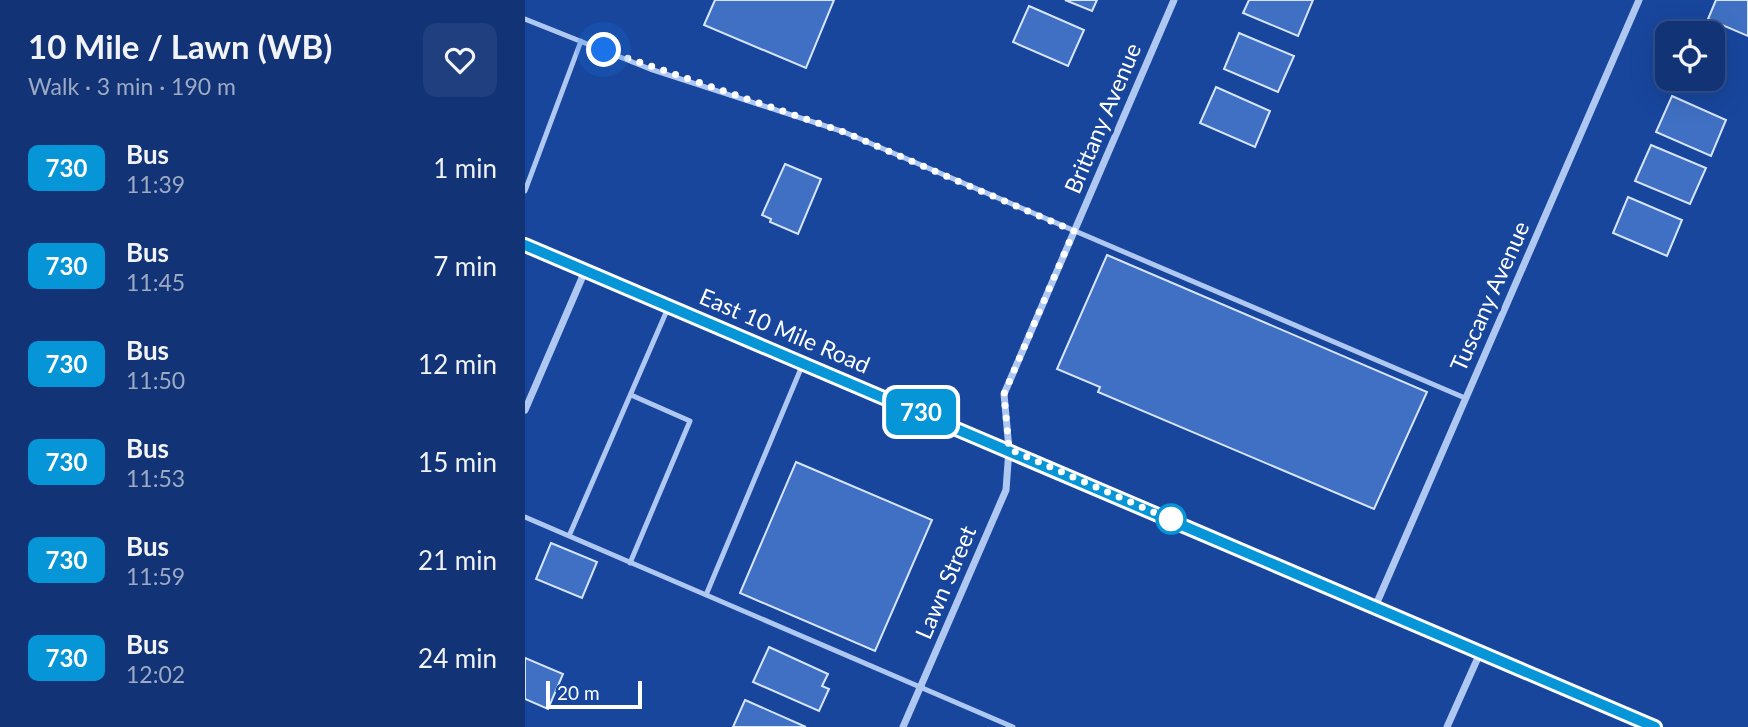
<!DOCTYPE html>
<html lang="en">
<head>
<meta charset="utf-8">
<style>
  :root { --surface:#123476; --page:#1f3f7e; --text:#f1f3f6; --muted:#9caac5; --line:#314f88 }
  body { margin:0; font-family:Lato,sans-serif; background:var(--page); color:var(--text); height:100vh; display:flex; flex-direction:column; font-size:26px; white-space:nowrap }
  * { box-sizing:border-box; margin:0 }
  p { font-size:23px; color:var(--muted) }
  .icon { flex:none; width:38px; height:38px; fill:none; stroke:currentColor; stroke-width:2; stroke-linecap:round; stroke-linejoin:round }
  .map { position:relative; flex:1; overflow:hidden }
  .panel { display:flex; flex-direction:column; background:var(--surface); width:525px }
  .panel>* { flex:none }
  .badge { padding:0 14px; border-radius:10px; font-size:24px; line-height:46px }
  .tools { position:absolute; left:1130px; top:21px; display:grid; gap:14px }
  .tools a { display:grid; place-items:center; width:70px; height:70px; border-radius:14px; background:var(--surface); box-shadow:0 7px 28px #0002,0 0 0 2px var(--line); font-size:35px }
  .scale { position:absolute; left:21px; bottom:18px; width:96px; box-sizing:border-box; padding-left:7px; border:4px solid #fff; border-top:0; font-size:19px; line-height:24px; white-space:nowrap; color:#fff; -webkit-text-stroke:5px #18469d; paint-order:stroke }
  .you { position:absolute; width:35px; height:35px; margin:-18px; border:5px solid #fff; border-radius:50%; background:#1a73e8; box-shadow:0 0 0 10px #1a73e833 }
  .map>.badge { position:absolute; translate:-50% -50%; box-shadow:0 0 0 4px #fff }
  .round { display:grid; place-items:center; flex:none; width:74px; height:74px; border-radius:14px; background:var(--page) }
  .overview { display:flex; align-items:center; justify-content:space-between; height:119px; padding:0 28px }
  h1 { font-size:33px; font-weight:700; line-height:52px }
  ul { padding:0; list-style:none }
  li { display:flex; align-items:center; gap:21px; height:98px; padding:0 28px }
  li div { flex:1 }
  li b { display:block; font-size:26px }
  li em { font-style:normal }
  li .badge { min-width:77px; font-weight:700; text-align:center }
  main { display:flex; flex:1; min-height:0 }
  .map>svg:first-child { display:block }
</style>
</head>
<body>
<main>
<section class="panel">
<div class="overview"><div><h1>10 Mile / Lawn (WB)</h1><p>Walk · 3 min · 190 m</p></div><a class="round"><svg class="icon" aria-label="heart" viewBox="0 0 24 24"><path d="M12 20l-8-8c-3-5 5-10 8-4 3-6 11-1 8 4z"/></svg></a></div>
<ul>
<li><span class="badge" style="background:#0696d7;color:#fff">730</span><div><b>Bus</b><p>11:39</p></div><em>1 min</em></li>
<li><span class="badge" style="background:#0696d7;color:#fff">730</span><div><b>Bus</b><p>11:45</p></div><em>7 min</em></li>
<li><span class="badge" style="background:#0696d7;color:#fff">730</span><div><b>Bus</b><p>11:50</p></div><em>12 min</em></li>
<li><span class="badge" style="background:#0696d7;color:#fff">730</span><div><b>Bus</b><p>11:53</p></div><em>15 min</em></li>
<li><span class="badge" style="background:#0696d7;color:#fff">730</span><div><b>Bus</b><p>11:59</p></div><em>21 min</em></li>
<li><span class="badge" style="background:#0696d7;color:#fff">730</span><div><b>Bus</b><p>12:02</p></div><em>24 min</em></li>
</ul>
</section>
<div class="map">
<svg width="1223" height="727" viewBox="0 0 1223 727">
  <rect width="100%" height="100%" fill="#18469d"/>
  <path fill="#4070c3" stroke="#d7e5fc" stroke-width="2" d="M190,0H309L281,68L179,25Z
    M540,0H572L567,11Z
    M724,0H788L773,36L718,13Z
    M1191,0H1223V36L1183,19Z
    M504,6L559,30L543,66L488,42Z
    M714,33L769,56L753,92L699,69Z
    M691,87L745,111L730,147L675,123Z
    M1147,96L1201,120L1186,156L1131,132Z
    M1126,145L1181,168L1165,204L1110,181Z
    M260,164L296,179L273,234L245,222L246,219L237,215Z
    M1103,197L1157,220L1142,256L1088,233Z
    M582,255L902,392L849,509L573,392L575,387L532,369Z
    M271,462L407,520L350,651L215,593Z
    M26,543L72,562L57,598L11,579Z
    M244,647L303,674L297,686L304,689L294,711L228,682Z
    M0,658L38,674L23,709L0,699Z
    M220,700L281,727H208Z"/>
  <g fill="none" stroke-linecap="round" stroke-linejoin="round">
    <path stroke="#afc8f2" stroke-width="5" d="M0,19L125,69L319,132L940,398
      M0,191L56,41
      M0,517L488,727
      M44,536L143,308
      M105,563L165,421L106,395
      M181,595L277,366"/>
    <path stroke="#afc8f2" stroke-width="7" d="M0,410L60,271
      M850,607L1114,0
      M378,727L481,490L484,449L479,394L649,0
      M922,727L955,653"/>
    <path stroke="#dee8fc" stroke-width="14" d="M0,245L1130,727"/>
  </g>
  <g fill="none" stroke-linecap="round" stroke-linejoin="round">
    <defs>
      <path id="line" d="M0,245L1130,727"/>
    </defs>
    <use href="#line" stroke="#fff" stroke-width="16"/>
    <use href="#line" stroke="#0696d7" stroke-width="10"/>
    <path stroke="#fff" stroke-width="7" stroke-dasharray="0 12.6" d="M79,50L319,132L549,231L479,394L484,449L649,521L646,519"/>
  </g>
  <circle fill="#fff" stroke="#0696d7" stroke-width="3.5" cx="646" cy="519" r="14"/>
  <g text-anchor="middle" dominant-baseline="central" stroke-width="7" stroke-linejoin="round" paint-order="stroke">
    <g font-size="23" fill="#fff" stroke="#18469d">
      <text transform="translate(577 118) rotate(-67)">Brittany Avenue</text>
      <text transform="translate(964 296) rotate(-66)">Tuscany Avenue</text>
      <text transform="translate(260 330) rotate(23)">East 10 Mile Road</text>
      <text transform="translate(420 582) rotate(-67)">Lawn Street</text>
    </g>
  </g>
</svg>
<div class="tools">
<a><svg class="icon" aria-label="locate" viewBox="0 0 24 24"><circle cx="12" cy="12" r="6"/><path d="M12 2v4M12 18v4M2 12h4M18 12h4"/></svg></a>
</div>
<div class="scale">20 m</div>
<div class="you" style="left:79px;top:50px"></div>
<b class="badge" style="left:396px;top:412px;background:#0696d7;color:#fff">730</b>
</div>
</main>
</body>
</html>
